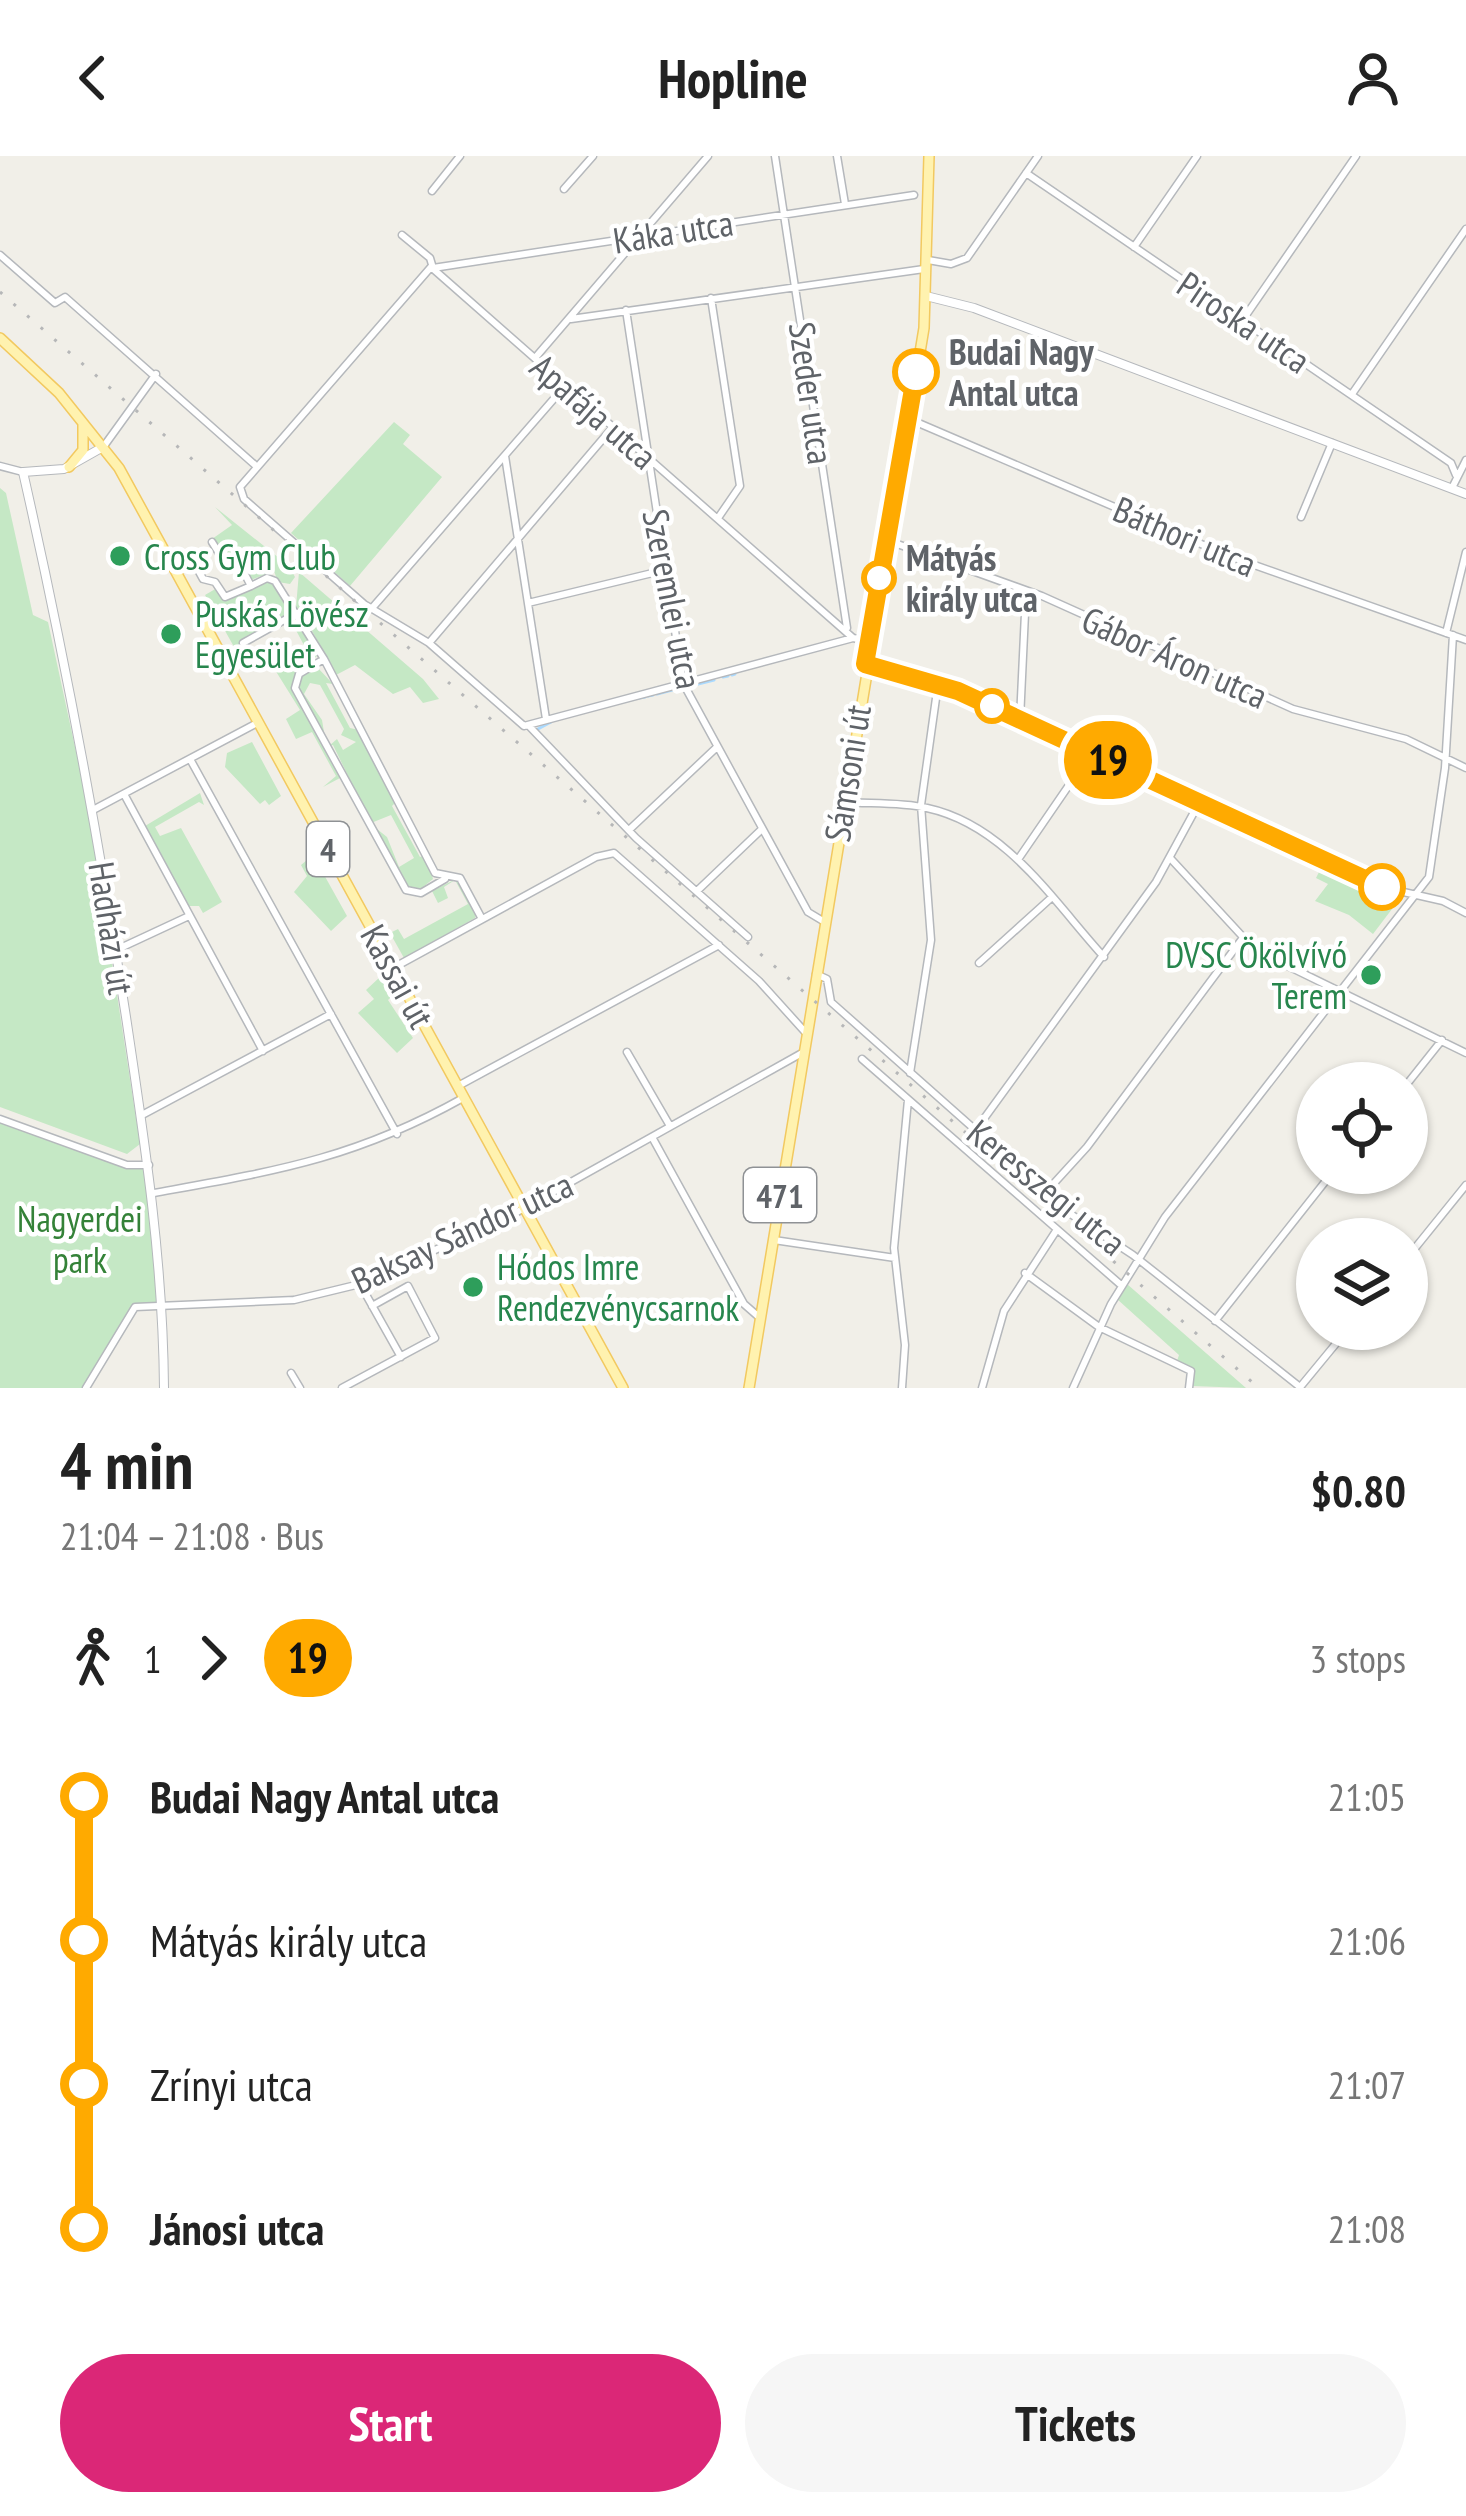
<!DOCTYPE html>
<html lang="en">
<head>
<meta charset="utf-8">
<style>
  :root { --surface:#fff; --page:#f6f6f6; --text:#222; --muted:#767676; --accent:#db2777 }
  body { margin:0; font-family:"PT Sans Narrow",sans-serif; background:var(--page); color:var(--text); height:100vh; display:flex; flex-direction:column; font-size:45px; white-space:nowrap }
  * { box-sizing:border-box; margin:0 }
  p { font-size:39px; color:var(--muted) }
  .icon { flex:none; width:66px; height:66px; fill:none; stroke:currentColor; stroke-width:2; stroke-linecap:round; stroke-linejoin:round }
  .map { position:relative; height:1232px; overflow:hidden }
  .drawer { display:flex; flex-direction:column; background:var(--surface); flex:1 }
  .drawer>* { flex:none }
  .badge { padding:0 24px; border-radius:39px; font-size:42px; line-height:78px }
  .buttons { position:absolute; left:1296px; top:906px; display:grid; gap:24px }
  .buttons a { display:grid; place-items:center; width:132px; height:132px; border-radius:50%; background:var(--surface); box-shadow:0 3px 9px #0004; font-size:60px }
  .map>.badge { position:absolute; translate:-50% -50%; box-shadow:0 0 0 6px #fff }
  .legs { display:flex; align-items:center; gap:18px; height:132px; padding:0 60px; font-size:39px }
  .legs p { margin-inline-start:auto }
  .overview { display:flex; align-items:center; justify-content:space-between; height:204px; padding:0 60px }
  h1 { font-size:66px; font-weight:800; line-height:90px }
  .action { display:flex; gap:24px; margin-top:auto; padding:24px 60px }
  .action a { flex:1; height:138px; border-radius:72px; background:var(--accent); color:#fff; font-size:48px; font-weight:800; line-height:138px; text-align:center }
  .action a+a { background:var(--page); color:var(--text) }
  ul { padding:0 60px; list-style:none }
  li { display:flex; align-items:center; gap:42px; height:144px; font-size:45px }
  li i { display:grid; place-items:center; width:18px; height:100%; margin:0 15px; background:currentColor }
  li i::after { content:''; width:30px; height:30px; margin:-15px; border:9px solid; border-radius:50%; background:var(--surface) }
  li p { margin-inline-start:auto }
  li:first-child i { background:linear-gradient(#0000 50%,currentColor 0) }
  li:last-child i { background:linear-gradient(currentColor 50%,#0000 0) }
  header { display:flex; justify-content:space-between; align-items:center; height:156px; padding:0 60px; background:var(--surface); font-size:54px; font-weight:800 }
  .map>svg:first-child { display:block }
</style>
</head>
<body>
<header><svg class="icon" aria-label="back" viewBox="0 0 24 24"><path d="M15 5l-7 7 7 7"/></svg>Hopline<svg class="icon" aria-label="person" viewBox="0 0 24 24"><circle cx="12" cy="8" r="4"/><path d="M4 21q1-7 8-7t8 7"/></svg></header>
<div class="map">
<svg width="1466" height="1232" viewBox="0 0 1466 1232">
  <rect width="100%" height="100%" fill="#f1efe8"/>
  <path fill="#c5e8c5" d="M394,266L410,279L403,288L442,321L350,430L291,377Z
    M0,332L6,337L33,459L48,466L88,651L140,988L127,998L0,951Z
    M215,351L289,410L295,421L290,428L278,426L274,415L251,424L238,403L222,400L212,383L232,369Z
    M299,416L423,523L439,543L423,547L410,531L393,538L355,509L336,519L311,473L327,464L308,467L296,451Z
    M264,425L273,426L291,455L241,487L245,494L238,498L205,439L217,432L229,444Z
    M290,463H297L317,500L295,518L292,534L340,622L323,631L336,620L312,576L296,583L286,563L300,554L267,501L287,490L294,500L306,493Z
    M317,511L333,528L326,527L350,572L359,574L396,646L392,650L420,701L426,699L433,723L418,735L406,729L372,669L387,681L399,711L414,702L391,659L371,667L333,589L329,590L337,583L343,594L356,586L341,579L344,573L320,529L310,527L304,538L322,564L325,582L297,531L300,522Z
    M252,586L281,640L269,649L265,644L260,648L225,611L227,597Z
    M200,637L204,649L199,646L155,671L160,680L181,672L222,746L203,757L199,750H187L145,670Z
    M313,699L347,760L331,775L294,736L307,720L301,709Z
    M1320,714L1390,747L1392,753L1373,778L1349,759L1315,745L1328,728L1316,722Z
    M456,723L476,759L475,762L404,802L390,777L398,773L404,783L468,748L455,724L444,731L448,742L438,747L432,735Z
    M380,821L391,841L388,844L413,882L397,897L358,857L374,843L366,834Z
    M0,963L127,1009H149L164,1148L135,1151L86,1232H0Z
    M1127,1128L1246,1232L1192,1230L1195,1215L1177,1205L1179,1199L1117,1143Z"/>
  <g fill="none" stroke-linecap="round" stroke-linejoin="round">
    <path stroke="#aadaff" stroke-width="3" d="M732,519L735,518
      M723,521L728,520
      M694,529L714,524
      M657,538L676,533
      M648,540L653,539
      M639,542L645,541
      M538,573L551,566"/>
    <defs>
      <path id="minor" d="M775,0L847,472
        M837,0L845,48
        M1026,17L1451,307L1456,319
        M564,33L593,0
        M432,35L460,0
        M402,79L430,102L433,112L914,39
        M1134,91L1197,0
        M0,99L55,147L65,141L255,309
        M928,104L951,108L967,102L1038,0
        M711,142L740,330L718,362
        M626,154L683,527L808,756L823,765
        M571,163L924,113
        M1242,165L1356,0
        M535,202L708,0
        M1352,238L1466,73
        M909,263L1229,400L1466,484
        M104,290L156,218
        M505,300L546,563
        M0,310L23,316
        M1452,332L1466,304
        M1301,361L1332,287
        M889,385L1042,440L1293,553L1406,583L1466,612
        M212,386L222,402L238,405L251,430L267,422L275,425L324,503L435,717L460,722L482,763
        M191,401L203,423L215,426L225,441L251,430
        M528,447L665,414
        M373,451L565,230
        M1446,477L1466,396
        M853,482L524,570L429,487L364,448L244,343L240,331L431,111L853,482L869,485
        M243,487L297,457
        M429,487L613,271
        M324,503L299,518L295,532L406,734L421,737L445,723
        M868,509L957,535L1377,730L1443,745L1466,757
        M1020,563L1026,436
        M530,571L636,682L748,781
        M190,603L397,978
        M124,638L263,895
        M843,646C870,648 900,646 927,652C1006,669 1053,745 1104,801
        M93,654L259,566
        M629,674L717,591
        M1019,702L1091,597
        M1171,703L1255,794L1466,897
        M697,735L762,673
        M116,794L189,760
        M979,807L1051,742
        M393,812L596,701L614,697L759,825L806,877
        M816,818L827,823L831,846L1069,1057L1133,1099L1300,1231
        M627,896L670,970
        M862,903L1121,1129
        M910,917L931,784L921,649L938,528
        M1407,928L1442,884
        M458,930L719,789
        M142,959L331,858
        M0,963L127,1009H149
        M975,975L1156,726L1199,647
        M652,981L744,1148L760,1162
        M1046,1036L1087,991L1242,783
        M154,1037C275,1015 354,1003 463,942
        M774,1084L895,1102
        M1407,1102L1466,1029
        M1025,1117L1099,1171L1191,1215L1189,1232
        M360,1128L401,1201
        M1215,1165L1332,1017
        M291,1217L300,1232
        M1301,1230L1348,1173
        M86,1232L135,1151L294,1144L360,1128L510,1060L802,897
        M342,1232L435,1182L408,1130L372,1150
        M902,1232L905,1189L894,1092L908,944
        M982,1232L1004,1155L1056,1075
        M1073,1232L1111,1148L1165,1061L1429,721L1445,612L1453,479"/>
      <path id="tertiary" d="M926,140L974,152L1466,338
        M103,291L64,313L23,316C64,497 98,678 126,861C145,988 163,1104 164,1232"/>
      <path id="primary" d="M0,182L59,237L119,312L623,1232
        M69,311L83,294V268
        M749,1232L924,172L929,0"/>
    </defs>
    <use href="#minor" stroke="#b5b8bc" stroke-width="9"/>
    <use href="#tertiary" stroke="#b5b8bc" stroke-width="10"/>
    <use href="#primary" stroke="#f2c960" stroke-width="12"/>
    <use href="#minor" stroke="#fff" stroke-width="6"/>
    <use href="#tertiary" stroke="#fff" stroke-width="8"/>
    <use href="#primary" stroke="#fff2af" stroke-width="9"/>
    <path stroke="#b6b7b8" stroke-width="3" stroke-dasharray="3 15" stroke-linecap="butt" d="M0,136L1259,1232"/>
  </g>
  <g fill="none" stroke-linecap="round" stroke-linejoin="round">
    <defs>
      <path id="line-1" d="M916,216L865,508L958,535L1382,731"/>
    </defs>
    <use href="#line-1" stroke="#fff" stroke-width="27"/>
    <use href="#line-1" stroke="#fa0" stroke-width="18"/>
  </g>
  <g fill="#fff" stroke="#fa0" stroke-width="6">
    <circle cx="916" cy="216" r="21"/>
    <circle cx="879" cy="422" r="15"/>
    <circle cx="992" cy="550" r="15"/>
    <circle cx="1382" cy="731" r="21"/>
  </g>
  <g fill="#2e9e5b" stroke="#fff" stroke-width="4.5">
    <circle cx="120" cy="400" r="12"/>
    <circle cx="171" cy="478" r="12"/>
    <circle cx="1371" cy="819" r="12"/>
    <circle cx="473" cy="1131" r="12"/>
  </g>
  <g text-anchor="middle" dominant-baseline="central" stroke-width="9" stroke-linejoin="round" paint-order="stroke">
    <g fill="#fff" stroke="#8f9295" stroke-width="3">
      <rect x="307" y="666" width="42" height="54" rx="9"/>
      <rect x="744" y="1012" width="72" height="54" rx="9"/>
    </g>
    <g font-size="33" font-weight="bold" fill="#5f6368">
      <text x="328" y="693">4</text>
      <text x="780" y="1039">471</text>
    </g>
    <g font-size="36" fill="#5f6368" stroke="#fff">
      <text transform="translate(673 75) rotate(-9)">Káka utca</text>
      <text transform="translate(1244 166) rotate(34)">Piroska utca</text>
      <text transform="translate(812 237) rotate(82)">Szeder utca</text>
      <text transform="translate(594 255) rotate(41)">Apafája utca</text>
      <text transform="translate(1185 380) rotate(23)">Báthori utca</text>
      <text transform="translate(673 443) rotate(79)">Szeremlei utca</text>
      <text transform="translate(1175 501) rotate(24)">Gábor Áron utca</text>
      <text transform="translate(847 617) rotate(-81)">Sámsoni út</text>
      <text transform="translate(112 772) rotate(81)">Hadházi út</text>
      <text transform="translate(398 820) rotate(61)">Kassai út</text>
      <text transform="translate(1047 1031) rotate(39)">Keresszegi utca</text>
      <text transform="translate(462 1076) rotate(-25)">Baksay Sándor utca</text>
    </g>
    <g font-size="36" font-weight="bold" fill="#5f6368" stroke="#fff" text-anchor="start">
      <text x="949" y="195">Budai Nagy<tspan x="949" dy="41">Antal utca</tspan></text>
      <text x="906" y="401">Mátyás<tspan x="906" dy="41">király utca</tspan></text>
    </g>
    <g font-size="36" fill="#27864d" stroke="#fff" text-anchor="start">
      <text x="144" y="400">Cross Gym Club</text>
      <text x="195" y="457">Puskás Lövész<tspan x="195" dy="41">Egyesület</tspan></text>
      <text x="1347" y="798" text-anchor="end">DVSC Ökölvívó<tspan x="1347" dy="41">Terem</tspan></text>
      <text x="497" y="1110">Hódos Imre<tspan x="497" dy="41">Rendezvénycsarnok</tspan></text>
    </g>
    <g font-size="36" fill="#348238" stroke="#fff">
      <text x="80" y="1062">Nagyerdei<tspan x="80" dy="41">park</tspan></text>
    </g>
  </g>
</svg>
<div class="buttons">
<a><svg class="icon" aria-label="locate" viewBox="0 0 24 24"><circle cx="12" cy="12" r="6"/><path d="M12 2v4M12 18v4M2 12h4M18 12h4"/></svg></a>
<a><svg class="icon" aria-label="layers" viewBox="0 0 24 24"><path d="M12 4l9 5-9 5-9-5zM3 14l9 5 9-5"/></svg></a>
</div>
<b class="badge" style="left:1108px;top:604px;background:#fa0;color:#111">19</b>
</div>
<section class="drawer">
<div class="overview"><div><h1>4 min</h1><p>21:04 – 21:08 · Bus</p></div><b>$0.80</b></div>
<div class="legs"><svg class="icon" aria-label="walk" viewBox="0 0 24 24"><circle cx="13" cy="4" r="2"/><path d="M13 8l-2 6 4 7M11 14l-3 7M7 12l3-4h3l4 4"/></svg>1<svg class="icon" aria-label="forward" viewBox="0 0 24 24"><path d="M9 5l7 7-7 7"/></svg><b class="badge" style="background:#fa0;color:#111">19</b><p>3 stops</p></div>
<ul>
<li><i style="color:#fa0"></i><b>Budai Nagy Antal utca</b><p>21:05</p></li>
<li><i style="color:#fa0"></i><span>Mátyás király utca</span><p>21:06</p></li>
<li><i style="color:#fa0"></i><span>Zrínyi utca</span><p>21:07</p></li>
<li><i style="color:#fa0"></i><b>Jánosi utca</b><p>21:08</p></li>
</ul>
<div class="action"><a>Start</a><a>Tickets</a></div>
</section>
</body>
</html>
